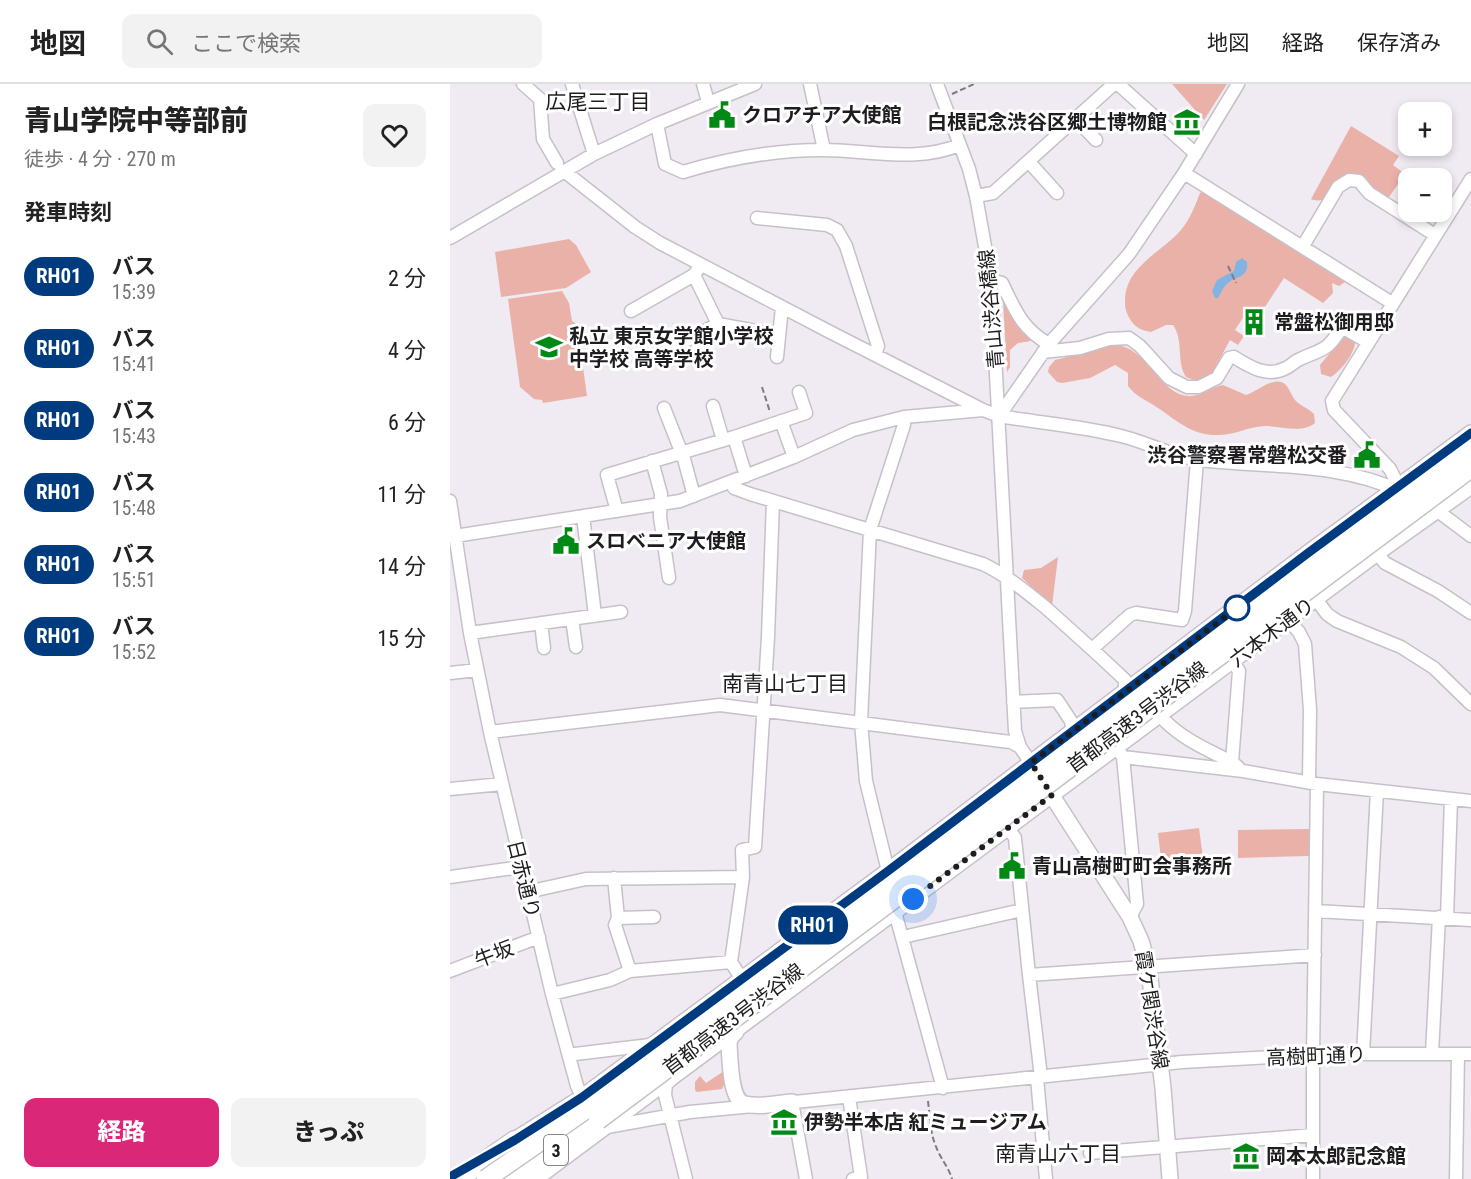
<!DOCTYPE html>
<html lang="ja">
<head>
<meta charset="utf-8">
<style>
  :root { --surface:#fff; --page:#f2f2f2; --text:#222; --muted:#767676; --line:#e0e0e0; --accent:#db2777 }
  body { margin:0; font-family:"Roboto Condensed","Noto Sans JP",sans-serif; background:var(--page); color:var(--text); height:100vh; display:flex; flex-direction:column; font-size:22px; white-space:nowrap }
  * { box-sizing:border-box; margin:0 }
  p { font-size:20px; color:var(--muted) }
  .icon { flex:none; width:33px; height:33px; fill:none; stroke:currentColor; stroke-width:2; stroke-linecap:round; stroke-linejoin:round }
  .map { position:relative; flex:1; overflow:hidden }
  .side { display:flex; flex-direction:column; background:var(--surface); width:450px }
  .side>* { flex:none }
  .badge { padding:0 12px; border-radius:20px; font-size:21px; line-height:39px }
  .fabs { position:absolute; left:948px; top:18px; display:grid; gap:12px }
  .fabs a { display:grid; place-items:center; width:54px; height:54px; border-radius:12px; background:var(--surface); box-shadow:0 3px 9px #0003; font-size:30px }
  .you { position:absolute; width:30px; height:30px; margin:-15px; border:4px solid #fff; border-radius:50%; background:#1a73e8; box-shadow:0 0 0 9px #1a73e833 }
  .map>.badge { position:absolute; translate:-50% -50%; box-shadow:0 0 0 3px #fff }
  h2 { padding:0 24px; font-size:22px; line-height:54px }
  .round { display:grid; place-items:center; flex:none; width:63px; height:63px; border-radius:12px; background:var(--page) }
  .summary { display:flex; align-items:center; justify-content:space-between; height:102px; padding:0 24px }
  h1 { font-size:28px; font-weight:800; line-height:45px }
  .primary-button { display:flex; gap:12px; margin-top:auto; padding:12px 24px }
  .primary-button a { flex:1; height:69px; border-radius:12px; background:var(--accent); color:#fff; font-size:24px; font-weight:800; line-height:69px; text-align:center }
  .primary-button a+a { background:var(--page); color:var(--text) }
  ul { padding:0; list-style:none }
  li { display:flex; align-items:center; gap:18px; height:72px; padding:0 24px }
  li div { flex:1 }
  li b { display:block; font-size:22px }
  li em { font-style:normal }
  li .badge { min-width:66px; font-weight:700; text-align:center }
  header { display:flex; align-items:center; gap:36px; box-sizing:border-box; height:84px; padding:0 30px; background:var(--surface); border-bottom:2px solid var(--line) }
  header strong { font-size:28px }
  nav { display:flex; gap:33px; margin-inline-start:auto; font-size:21px }
  .search { width:420px; height:54px; background:var(--page); display:flex; align-items:center; gap:15px; box-sizing:border-box; padding:0 21px; border-radius:12px; color:var(--muted); font-size:22px }
  main { display:flex; flex:1; min-height:0 }
  .map>svg:first-child { display:block }
</style>
</head>
<body>
<header>
<strong>地図</strong>
<div class="search"><svg class="icon" aria-label="search" viewBox="0 0 24 24"><circle cx="10" cy="10" r="6"/><path d="M15 15l6 6"/></svg>ここで検索</div>
<nav><a>地図</a><a>経路</a><a>保存済み</a></nav>
</header>
<main>
<section class="side">
<div class="summary"><div><h1>青山学院中等部前</h1><p>徒歩 · 4 分 · 270 m</p></div><a class="round"><svg class="icon" aria-label="heart" viewBox="0 0 24 24"><path d="M12 20l-8-8c-3-5 5-10 8-4 3-6 11-1 8 4z"/></svg></a></div>
<h2>発車時刻</h2>
<ul>
<li><span class="badge" style="background:#003b80;color:#fff">RH01</span><div><b>バス</b><p>15:39</p></div><em>2 分</em></li>
<li><span class="badge" style="background:#003b80;color:#fff">RH01</span><div><b>バス</b><p>15:41</p></div><em>4 分</em></li>
<li><span class="badge" style="background:#003b80;color:#fff">RH01</span><div><b>バス</b><p>15:43</p></div><em>6 分</em></li>
<li><span class="badge" style="background:#003b80;color:#fff">RH01</span><div><b>バス</b><p>15:48</p></div><em>11 分</em></li>
<li><span class="badge" style="background:#003b80;color:#fff">RH01</span><div><b>バス</b><p>15:51</p></div><em>14 分</em></li>
<li><span class="badge" style="background:#003b80;color:#fff">RH01</span><div><b>バス</b><p>15:52</p></div><em>15 分</em></li>
</ul>
<div class="primary-button"><a>経路</a><a>きっぷ</a></div>
</section>
<div class="map">
<svg width="1021" height="1095" viewBox="0 0 1021 1095">
  <rect width="100%" height="100%" fill="#f0eaf3"/>
  <path fill="#eab1a9" d="M722,0H777L754,36Z
    M901,42L949,72L943,81L955,90L939,113L935,115L930,112L911,94C898,101 876,122 861,115Z
    M754,107L898,196L889,202L882,199L883,209L873,219L834,194L809,232L798,226L785,246L794,252L788,261L780,256L761,291L746,297L736,293C726,278 734,256 723,241H716L701,248C688,246 682,241 677,229C675,225 675,221 675,216C676,182 711,169 731,146C740,135 745,122 750,109Z
    M119,155L126,161L141,188L116,204L51,213L45,168Z
    M112,207L119,219L122,237L127,240L137,312L93,319L92,316L84,315L70,303L58,215Z
    M558,216L581,257L568,259L560,266V283L557,288L553,217Z
    M897,252L905,257C906,268 891,287 881,293L871,290L870,281L893,253Z
    M665,261C698,262 711,315 742,312C753,311 762,303 773,301L796,311C807,308 824,291 835,300C840,305 841,311 845,316C849,321 858,324 864,330L865,339C852,350 830,342 815,342C800,342 785,351 770,351C742,352 729,338 708,324C697,316 686,313 678,302V289L665,281L640,294L612,299L607,298L598,288L599,283L605,276Z
    M608,473L602,522L572,494L574,486L591,484Z
    M749,744L753,774L723,778V774L711,775L708,749Z
    M859,745V772L788,774V746Z
    M274,987V1001L272,1005L247,1008L245,1006V998L250,992L256,999Z"/>
  <path fill="#82b3e2" d="M792,174L797,178C799,195 785,191 776,201C772,205 771,210 768,214H765L762,207L767,196L784,187L786,178Z"/>
  <g fill="none" stroke-linecap="round" stroke-linejoin="round">
    <defs>
      <path id="minor" d="M73,0L90,15L93,55L107,79
        M122,0L144,70
        M253,0L258,18
        M360,0L374,66
        M487,0L519,85L526,112L541,196L565,647L570,663L581,679
        M668,0L746,70
        M626,35L646,56
        M207,40L215,80L233,88C279,74 325,66 373,66C417,66 467,79 509,61
        M579,78L607,109
        M114,87L185,143L210,159L380,248L533,326L549,332C590,339 631,342 671,352C697,358 723,373 750,376C817,384 890,378 952,408
        M734,89L942,219
        M526,112L543,109L664,0
        M307,134L377,141L387,146L396,162L428,262L425,271
        M0,154L144,70L207,40L305,0
        M853,162L888,103L899,96L909,97L919,109L985,151
        M248,185L244,191L268,240
        M541,196L552,199C565,226 572,245 599,260
        M181,227L244,191
        M216,267L268,240L329,251
        M593,268L630,264L659,255L679,254L690,262L719,294L737,303H749L767,294L779,274L784,273C800,283 817,294 836,284C841,282 844,278 848,276C873,264 876,269 892,243L918,258
        M327,273L332,223
        M263,322L273,356
        M214,324L234,375L244,412
        M549,332L599,260L679,170L734,89L788,0
        M331,337L344,373
        M284,353L356,329L349,308
        M202,377L211,410L210,433L219,494
        M281,398L284,404L300,410L533,480C556,491 575,507 595,523C622,547 649,571 675,596V609
        M946,404L945,395L940,385L884,326L882,317L1021,95
        M0,417L20,549L40,648L102,910L127,1002L136,1020
        M981,422L1021,452
        M167,427L157,391L284,353L296,392
        M133,432L145,531
        M5,452L230,417L344,373L403,346L454,333L533,326
        M927,469L935,479L988,507L1021,529
        M866,515L877,530L887,537L951,563L984,584L1021,620
        M122,535L126,563
        M838,536L849,548L855,560L860,626L859,697
        M91,539L94,564
        M20,549L171,528
        M642,565L680,531L686,529L732,536L735,527L747,376
        M0,589L27,586
        M563,618L607,616L621,637L623,648
        M709,631C730,654 755,665 782,678L788,683
        M40,648L270,621L552,657L561,658L570,663
        M666,663L673,673L793,687L867,700L1021,717
        M673,673L687,820L680,833
        M782,678L789,587L782,577
        M0,705L52,700
        M552,748H561L565,754L579,891L591,993
        M438,787L416,697L411,638L420,446L454,341V333
        M0,793L71,783
        M164,794L168,834L165,841L180,887
        M77,808L136,795L293,793
        M866,827L1021,836
        M445,828L493,1004
        M168,834L204,833
        M997,834L1001,715
        M453,853L572,826
        M0,887L89,853
        M579,891L865,871
        M291,894L281,878L293,793L292,766L305,763L318,553L323,417
        M102,910L160,896L180,887L281,878
        M118,969L125,970L200,961L205,958
        M913,970L927,707
        M982,970L989,833
        M587,994L596,1095
        M221,996L216,1000L215,1011L236,1095
        M399,1013L411,1093L403,1095
        M342,1018L356,1095
        M335,1019L732,978L875,970H1021
        M157,1043L240,1028L303,1022
        M640,1069L863,1051
        M863,1095V971L867,700
        M1006,1095L1008,970"/>
      <path id="major" d="M597,704L680,833L691,857L699,886L713,1004L720,1095
        M286,948L280,954L279,960C280,974 280,1017 295,1020C310,1024 328,1019 342,1018
        M55,1062L131,1014L438,787L858,469L1021,349
        M85,1095L927,469L1021,402"/>
      <path id="highway" d="M9,1095L65,1056
        M63,1095L148,1036"/>
    </defs>
    <use href="#minor" stroke="#c7c0c9" stroke-width="15"/>
    <use href="#major" stroke="#c7c0c9" stroke-width="18"/>
    <use href="#highway" stroke="#c7c0c9" stroke-width="21"/>
    <path stroke="#7f7b81" stroke-width="2" stroke-dasharray="6 3" stroke-linecap="butt" d="M502,10L524,0
      M778,182L786,199
      M312,303L320,328
      M478,1017C480,1033 480,1050 487,1065C491,1075 499,1084 502,1095"/>
    <use href="#minor" stroke="#fff" stroke-width="12"/>
    <use href="#major" stroke="#fff" stroke-width="15"/>
    <use href="#highway" stroke="#fff" stroke-width="18"/>
    <defs>
      <path id="highway-bridge" d="M148,1036L1021,384
        M36,1095L155,1012L1021,367"/>
    </defs>
    <use href="#highway-bridge" stroke="#c7c0c9" stroke-width="21" stroke-linecap="butt"/>
    <use href="#highway-bridge" stroke="#fff" stroke-width="18"/>
  </g>
  <g fill="none" stroke-linecap="round" stroke-linejoin="round">
    <defs>
      <path id="line" d="M0,1093L65,1056L131,1014L438,787L858,469L1021,349"/>
    </defs>
    <use href="#line" stroke="#fff" stroke-width="14"/>
    <use href="#line" stroke="#003b80" stroke-width="9"/>
    <path stroke="#1e1c1f" stroke-width="6" stroke-dasharray="0 10.8" d="M463,815L602,711L581,679L787,524"/>
  </g>
  <defs>
    <symbol id="civic-bare" viewBox="-9 -9 18 18"><path d="M-.6-6.5H3V-4.5H.6V-3L4-1V1h2V6H-6V1h2V-1L-.6-3ZM-1.2 2.5V6h2.4V2.5Z" fill="#008914" stroke="#fff" stroke-width="2.5" paint-order="stroke"/></symbol>
    <symbol id="museum-bare" viewBox="-9 -9 18 18"><path d="M0-6L6-3V-2H-6V-3ZM-5-1h2V3h-2ZM-1-1h2V3h-2ZM3-1h2V3H3ZM-6 4H6V6H-6Z" fill="#008914" stroke="#fff" stroke-width="2.5" paint-order="stroke"/></symbol>
    <symbol id="building-bare" viewBox="-9 -9 18 18"><path d="M-4-6H4V6H1V3H-1V6H-4ZM-2.5-4.3h1.7v1.8h-1.7ZM.8-4.3h1.7v1.8H.8ZM-2.5-1h1.7V.8h-1.7ZM.8-1h1.7V.8H.8Z" fill="#008914" stroke="#fff" stroke-width="2.5" paint-order="stroke"/></symbol>
    <symbol id="school-bare" viewBox="-9 -9 18 18"><path d="M0-5L7-2L0 1L-7-2ZM-4 1L0 2.5L4 1V4Q0 6-4 4Z" fill="#008914" stroke="#fff" stroke-width="2.5" paint-order="stroke"/></symbol>
  </defs>
  <g fill-rule="evenodd">
    <use href="#civic-bare" x="253" y="12" width="38" height="38"/>
    <use href="#museum-bare" x="718" y="19" width="38" height="38"/>
    <use href="#building-bare" x="785" y="219" width="38" height="38"/>
    <use href="#school-bare" x="80" y="244" width="38" height="38"/>
    <use href="#civic-bare" x="898" y="352" width="38" height="38"/>
    <use href="#civic-bare" x="97" y="438" width="38" height="38"/>
    <use href="#civic-bare" x="543" y="763" width="38" height="38"/>
    <use href="#museum-bare" x="315" y="1019" width="38" height="38"/>
    <use href="#museum-bare" x="777" y="1053" width="38" height="38"/>
  </g>
  <circle fill="#fff" stroke="#003b80" stroke-width="3" cx="787" cy="524" r="12"/>
  <g text-anchor="middle" dominant-baseline="central" stroke-width="6" stroke-linejoin="round" paint-order="stroke">
    <rect fill="#fff" stroke="#626062" stroke-width="1.5" x="94" y="1051" width="24" height="30" rx="4.5"/>
    <g font-size="18" font-weight="bold" fill="#1e1c1f">
      <text x="106" y="1066">3</text>
    </g>
    <g font-size="20" font-weight="bold" fill="#1e1c1f" stroke="#fff" text-anchor="start">
      <text x="292" y="31">クロアチア大使館</text>
      <text x="717" y="38" text-anchor="end">白根記念渋谷区郷土博物館</text>
      <text x="824" y="238">常盤松御用邸</text>
      <text x="119" y="252">私立 東京女学館小学校<tspan x="119" dy="23">中学校 高等学校</tspan></text>
      <text x="897" y="371" text-anchor="end">渋谷警察署常磐松交番</text>
      <text x="136" y="457">スロベニア大使館</text>
      <text x="582" y="782">青山高樹町町会事務所</text>
      <text x="354" y="1038">伊勢半本店 紅ミュージアム</text>
      <text x="816" y="1072">岡本太郎記念館</text>
    </g>
    <g font-size="20" fill="#1e1c1f" stroke="#fff">
      <text transform="translate(541 225) rotate(-95)">青山渋谷橋線</text>
      <text transform="translate(822 548) rotate(-37)">六本木通り</text>
      <text transform="translate(687 633) rotate(-37)">首都高速3号渋谷線</text>
      <text transform="translate(74 795) rotate(76)">日赤通り</text>
      <text transform="translate(44 870) rotate(-21)">牛坂</text>
      <text transform="translate(702 926) rotate(81)">霞ケ関渋谷線</text>
      <text transform="translate(283 935) rotate(-37)">首都高速3号渋谷線</text>
      <text transform="translate(866 972) rotate(-2)">高樹町通り</text>
    </g>
    <g font-size="21" fill="#1e1c1f" stroke="#fff">
      <text x="148" y="18">広尾三丁目</text>
      <text x="335" y="600">南青山七丁目</text>
      <text x="608" y="1070">南青山六丁目</text>
    </g>
  </g>
</svg>
<div class="fabs">
<a>+</a>
<a>−</a>
</div>
<div class="you" style="left:463px;top:815px"></div>
<b class="badge" style="left:363px;top:841px;background:#003b80;color:#fff">RH01</b>
</div>
</main>
</body>
</html>
